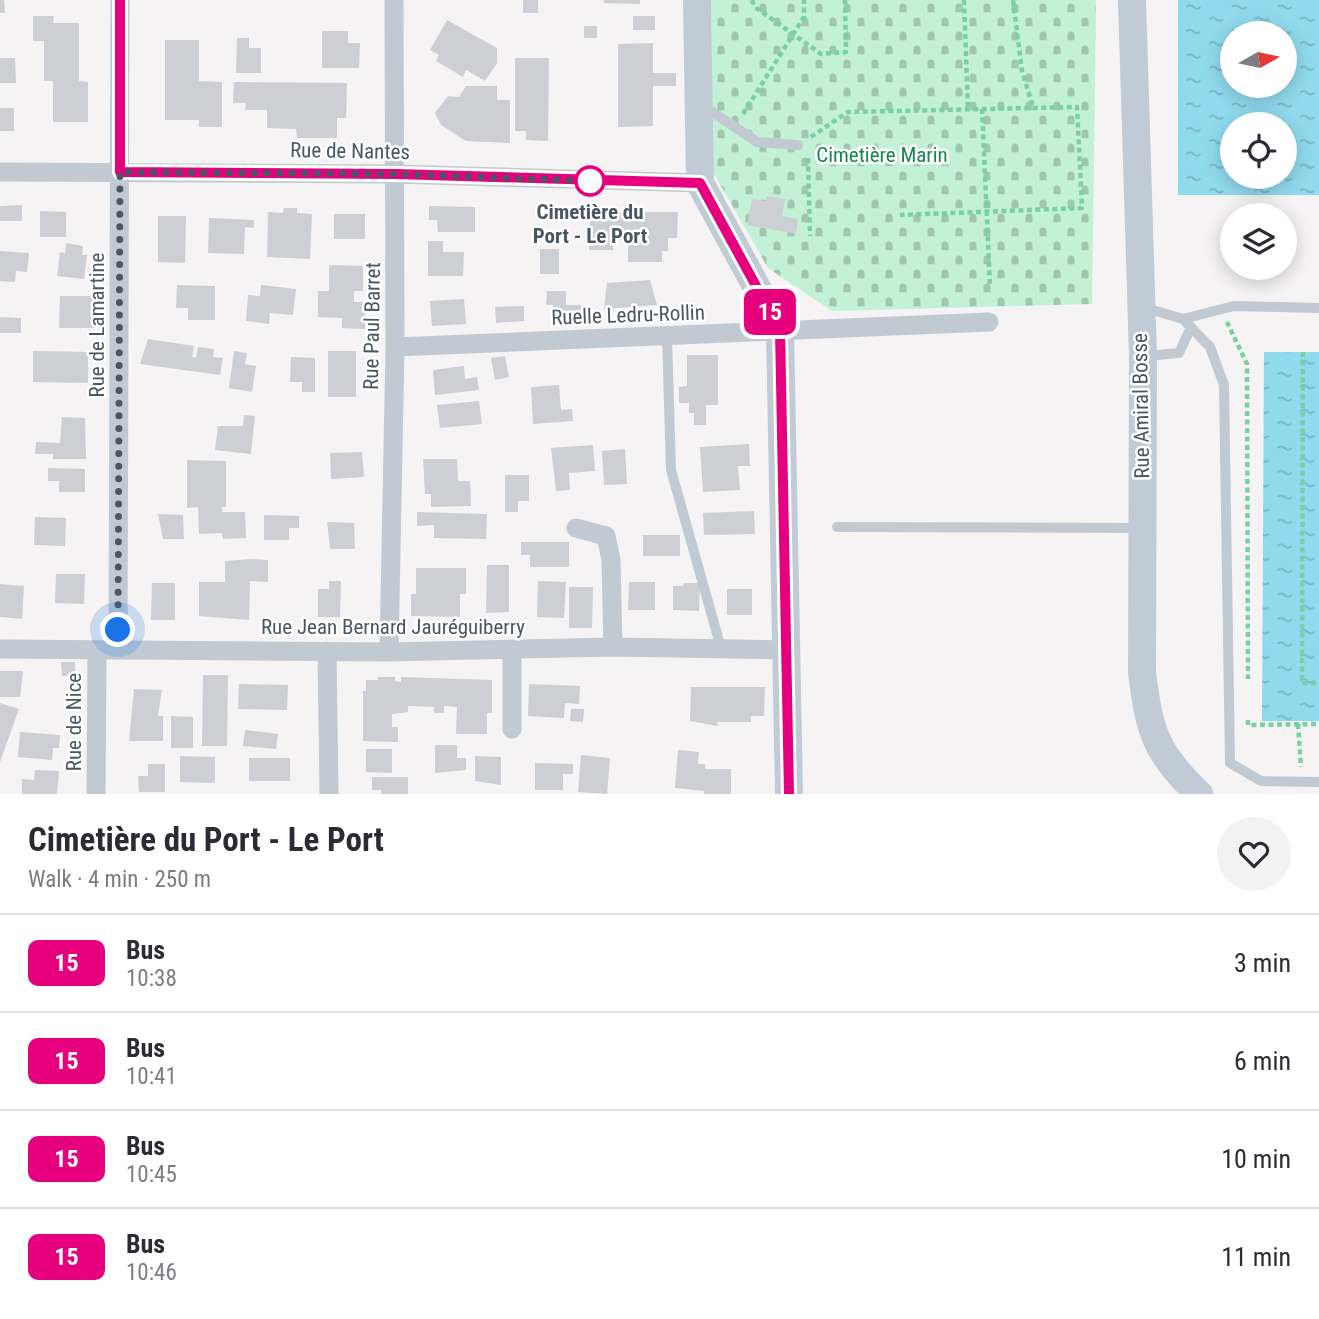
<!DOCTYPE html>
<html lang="en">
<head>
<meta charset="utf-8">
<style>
  :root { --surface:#fff; --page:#f2f2f3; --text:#2b2b33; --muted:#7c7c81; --line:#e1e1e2 }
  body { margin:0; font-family:"Roboto Condensed",sans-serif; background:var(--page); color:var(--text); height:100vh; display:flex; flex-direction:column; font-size:26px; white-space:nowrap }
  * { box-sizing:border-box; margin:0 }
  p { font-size:23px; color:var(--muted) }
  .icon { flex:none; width:38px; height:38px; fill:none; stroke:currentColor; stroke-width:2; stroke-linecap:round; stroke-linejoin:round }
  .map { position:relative; height:794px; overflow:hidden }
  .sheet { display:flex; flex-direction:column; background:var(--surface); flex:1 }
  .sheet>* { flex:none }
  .badge { padding:0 14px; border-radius:10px; font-size:24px; line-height:46px }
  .needle { width:46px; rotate:81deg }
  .controls { position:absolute; left:1220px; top:21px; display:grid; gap:14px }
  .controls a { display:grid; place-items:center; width:77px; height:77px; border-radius:50%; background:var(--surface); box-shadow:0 4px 18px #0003; font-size:35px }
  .you { position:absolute; width:35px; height:35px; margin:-18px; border:5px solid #fff; border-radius:50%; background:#1a73e8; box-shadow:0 0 0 10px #1a73e833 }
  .map>.badge { position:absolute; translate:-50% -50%; box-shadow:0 0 0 4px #fff }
  .round { display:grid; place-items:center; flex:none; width:74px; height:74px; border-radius:37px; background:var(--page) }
  .headline { display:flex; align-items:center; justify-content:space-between; height:119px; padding:0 28px }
  h1 { font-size:33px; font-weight:700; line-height:52px }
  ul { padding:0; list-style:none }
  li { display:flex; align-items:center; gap:21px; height:98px; padding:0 28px; border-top:2px solid var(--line) }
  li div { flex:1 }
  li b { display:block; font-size:26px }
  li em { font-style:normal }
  li .badge { min-width:77px; font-weight:700; text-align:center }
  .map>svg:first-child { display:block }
</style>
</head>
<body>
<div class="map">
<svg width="1319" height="794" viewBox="0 0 1319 794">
  <defs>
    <pattern id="cemetery-stones" width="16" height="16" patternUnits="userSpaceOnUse" patternTransform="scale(1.75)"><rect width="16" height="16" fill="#c3f1d5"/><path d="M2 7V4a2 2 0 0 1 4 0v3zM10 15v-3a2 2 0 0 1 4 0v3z" fill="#a0c6b0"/></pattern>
    <pattern id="water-ripples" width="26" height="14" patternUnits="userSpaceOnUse" patternTransform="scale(1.75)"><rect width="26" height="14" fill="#90daee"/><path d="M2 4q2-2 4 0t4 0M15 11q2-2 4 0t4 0" fill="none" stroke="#78b4c4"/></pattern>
  </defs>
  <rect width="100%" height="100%" fill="#f5f3f3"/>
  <path fill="url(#cemetery-stones)" d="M711,0H1096L1092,304L832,311L768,268L713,172Z"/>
  <path fill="url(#water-ripples)" fill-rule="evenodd" d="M1178,0H1319V195H1178ZM1284,33V86H1232V33ZM1284,124V177H1232V124Z
    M1264,352H1319V721H1262Z"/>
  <path fill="#cdcfd5" d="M0,0H4L5,13H0Z
    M523,0H538V13H523Z
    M604,0H640V4L604,3Z
    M33,16H54L53,23H79V81L88,82V122H53V81H44V41H33Z
    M633,16H655V30H633Z
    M447,20L497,48V63L485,81L466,70L463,77L436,61L439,55L430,50Z
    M584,26H597V38H584Z
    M322,31H348V43H360L359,68H322Z
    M237,38H249V48H261V73H236Z
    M165,40H199V81L222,82V127H199V120H165Z
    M653,43V73H676V86H653V126L618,127V44Z
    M0,58H15L16,83H0Z
    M515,58H549L548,141L526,140V131H515Z
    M234,82L347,83L346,118H337V138H297L296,129L267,128V110H245L246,103H233Z
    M466,86H497V100H510V143L466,141L441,125L435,113L448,96L459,97Z
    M0,108H14V131H0Z
    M767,196L785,199L782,216L798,219L796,234L747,225L752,199L766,201Z
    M22,205V221H0V206Z
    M429,206L475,207V232H438L437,220H429Z
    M284,208H297V213L312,214L310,259L267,257L268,212L283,213Z
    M40,211L66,212V237H40Z
    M590,212H678L677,238H668V251H662V262H628V238H613V250H589Z
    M334,214H365V239H334Z
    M158,216H186L185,263L158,262Z
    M209,218L254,220V228L245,227L244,254L208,253Z
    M428,241H443V252H464L463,276H428Z
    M66,243L83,246L82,255H87L84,279L57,276L60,252L65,253Z
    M540,249H559V274H540Z
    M0,251L29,253L27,272L16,271L15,282L0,281Z
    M329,265L363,266V291H354V302H365V329L342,328V318L318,317V291H329Z
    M650,280L657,305L604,309L607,283Z
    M177,285L215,286V320H188V308H176Z
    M261,285L296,289L293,315L270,313L269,324L246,321L248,295L260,296Z
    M547,291H566V305H583L582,321H553V305H546Z
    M60,296H96V328H59Z
    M464,299L466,324L432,326L430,301Z
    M524,306V321L496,323L495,307Z
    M0,317L21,318V333H0Z
    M148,339L194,346L192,357L196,358L198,347L214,349L213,357L223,358L220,375L140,364Z
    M33,351L88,352V383L33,382Z
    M234,351L247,353L245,364L256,366L252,392L229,388Z
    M328,351H356V397H328Z
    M687,355H718V405H706V425H694V413H689V403H679V387L687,386Z
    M505,356L509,377L495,380L491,358Z
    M291,357L315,358V392H302V382H290Z
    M464,366L465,379L477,377L479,390L435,395L433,370Z
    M559,385L561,410L572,409L573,421L533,424L531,387Z
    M479,401L482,424L440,428L437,405Z
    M244,415L255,416L251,454L215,450L218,426H243Z
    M62,417L85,418L86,459H53V454H35L36,442L60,443Z
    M749,444L750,466H738L740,490L703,492L700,447Z
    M593,445L595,471L569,473L570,490L556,491L551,448Z
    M625,449L627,484L604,485L602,451Z
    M362,452L364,477L331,479L330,453Z
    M423,459H457L458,481H470L471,506L431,507V494H425Z
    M187,460L226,461V507H222V512H245L246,538L223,539L222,533L199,534L198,507L187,508Z
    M48,468L85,469V492H59V481H48Z
    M505,475H529V501H518V512H505Z
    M754,511L755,534L704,535L703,513Z
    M417,512L487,514L486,539L434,538V525L417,526Z
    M158,514L183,515L184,539H163Z
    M264,515L299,516V528H289V540H264Z
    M35,517L66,518L65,546L34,545Z
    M327,522L354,523L355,549H330Z
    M643,535H680V556H643Z
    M521,542H569V567H530V555H521Z
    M252,559L268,560V582L250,581L249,620L199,616V582H225V561Z
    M487,565H509V612L486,613Z
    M416,568H466V594H460V617L411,616V594H416Z
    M56,574H85L84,604L55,603Z
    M329,581H341L340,617H318V589H329Z
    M538,581L566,582L564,618L537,617Z
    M629,582H655V610H628Z
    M152,583H175V620H151Z
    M684,583H700L699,611L673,610V586H683Z
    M0,584L24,586L22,619L0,617Z
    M569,587H593L592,628H569Z
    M727,589H752V615H727Z
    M61,662H75V676H62Z
    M0,671H23L20,697H0Z
    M203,675H228L227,746H202Z
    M378,677H395V681L401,682V677L492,680V713H487V734H456L457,707L444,706V713H434V707L408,706V712L392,714V727H398V742L363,741V691H366V680H378Z
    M239,684L288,685L287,710L238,709Z
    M529,684L580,686L579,704L565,703L564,718L528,716Z
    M691,687H765L764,716H751V722H717L718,726L690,721Z
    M134,689L162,690L158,716H163V741H129Z
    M0,703L19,709L0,762Z
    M571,709H584L583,722L570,721Z
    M171,716L193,717V748H171Z
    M245,730L278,734L276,749L243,746Z
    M20,732L60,735L59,748H53L52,760L18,757Z
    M435,745H457V758H466V770L435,773Z
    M366,749H392V773L366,772Z
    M678,750L699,752L698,764H705V769H731V794H704V791L675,788Z
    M581,755L610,758L607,794L578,792Z
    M180,756L215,757V783L180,782Z
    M475,756L501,757V785L475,781Z
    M249,758H290V781H249Z
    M535,763L573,764V774H563V790H535Z
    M148,764H165V792H139L138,776H148Z
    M35,770L59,771L57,794H22V779L34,780Z
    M372,777H408V794H381V790H372Z"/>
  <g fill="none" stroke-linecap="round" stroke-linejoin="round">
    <path stroke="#7ad0a6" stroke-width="4.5" stroke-dasharray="5 3.5" stroke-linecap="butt" d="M752,0L755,7L821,54L846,52L845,0
      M964,0L968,109
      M1013,0L1022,71L1033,107
      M982,109L990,286
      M743,114L804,17V0
      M811,137L848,112L1077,107L1082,208L900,215
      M808,158L810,236
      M1227,322L1247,364L1248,679
      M1303,352L1302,683H1319
      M1248,720V725L1319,724
      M1298,724L1301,767"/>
    <path stroke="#c1cad2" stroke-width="10" d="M702,105L757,142L798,145
      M1146,308L1183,319L1210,347L1224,385L1230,763L1261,781L1319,782
      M1183,319L1234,306L1319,308
      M667,337L671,470L721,648
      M1147,356L1179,353L1191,327
      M837,527L1142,528"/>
    <path stroke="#c1cad2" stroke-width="19" d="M0,172L396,174L700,183
      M395,347L989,322
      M576,528L606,536L611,560L613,647
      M0,649L389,652L613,647L786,650
      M118,650L120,0
      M327,651L329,794
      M389,652L395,347L394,0
      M512,729V649
      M96,794L97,650"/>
    <path stroke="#c1cbd6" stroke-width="28" d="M697,0L700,183L780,330L789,794
      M1132,0L1143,356L1142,672C1149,730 1155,753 1199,794"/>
  </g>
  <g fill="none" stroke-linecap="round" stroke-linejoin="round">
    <defs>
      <path id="line" d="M120,0V172L396,174L700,183L780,330L789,794"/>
    </defs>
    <use href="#line" stroke="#fff" stroke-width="16"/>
    <use href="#line" stroke="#e6007e" stroke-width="10"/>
    <path stroke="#4a5661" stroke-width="7" stroke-dasharray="0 12.6" d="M118,630L120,172L396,174L590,181"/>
  </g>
  <circle fill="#fff" stroke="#e6007e" stroke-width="3.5" cx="590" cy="181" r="14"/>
  <g text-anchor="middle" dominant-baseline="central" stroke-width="5" stroke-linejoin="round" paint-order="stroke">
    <g font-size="21" fill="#4a5661" stroke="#fff">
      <text transform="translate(350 151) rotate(1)">Rue de Nantes</text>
      <text transform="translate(628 315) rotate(-2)">Ruelle Ledru-Rollin</text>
      <text transform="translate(97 325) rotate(-90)">Rue de Lamartine</text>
      <text transform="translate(372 326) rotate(-89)">Rue Paul Barret</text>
      <text transform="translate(1141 406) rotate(-91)">Rue Amiral Bosse</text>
      <text x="393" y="627">Rue Jean Bernard Jauréguiberry</text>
      <text transform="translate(74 722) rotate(-90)">Rue de Nice</text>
    </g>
    <g font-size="21" fill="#17864f" stroke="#fff">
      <text x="882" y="155">Cimetière Marin</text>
    </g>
    <g font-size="21" font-weight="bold" fill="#4a5661" stroke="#fff">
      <text x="590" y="212">Cimetière du<tspan x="590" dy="24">Port - Le Port</tspan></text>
    </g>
  </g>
</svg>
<div class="controls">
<a><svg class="needle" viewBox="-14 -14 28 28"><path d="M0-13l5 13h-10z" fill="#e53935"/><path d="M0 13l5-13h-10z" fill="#7c7c81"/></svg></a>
<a><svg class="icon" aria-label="locate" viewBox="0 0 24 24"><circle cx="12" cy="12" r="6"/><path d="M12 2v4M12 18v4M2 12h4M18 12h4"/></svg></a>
<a><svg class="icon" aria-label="layers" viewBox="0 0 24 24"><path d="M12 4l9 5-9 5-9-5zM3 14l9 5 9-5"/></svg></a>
</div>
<div class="you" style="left:118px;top:630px"></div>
<b class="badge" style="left:770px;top:312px;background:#e6007e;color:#fff">15</b>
</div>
<section class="sheet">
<div class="headline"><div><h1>Cimetière du Port - Le Port</h1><p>Walk · 4 min · 250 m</p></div><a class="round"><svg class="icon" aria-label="heart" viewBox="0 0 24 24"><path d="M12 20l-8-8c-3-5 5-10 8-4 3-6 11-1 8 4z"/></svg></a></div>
<ul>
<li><span class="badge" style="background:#e6007e;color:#fff">15</span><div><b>Bus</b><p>10:38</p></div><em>3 min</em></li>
<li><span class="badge" style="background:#e6007e;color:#fff">15</span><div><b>Bus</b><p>10:41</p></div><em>6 min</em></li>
<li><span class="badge" style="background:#e6007e;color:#fff">15</span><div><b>Bus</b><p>10:45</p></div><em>10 min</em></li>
<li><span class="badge" style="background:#e6007e;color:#fff">15</span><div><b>Bus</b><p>10:46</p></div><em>11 min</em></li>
</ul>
</section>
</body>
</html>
